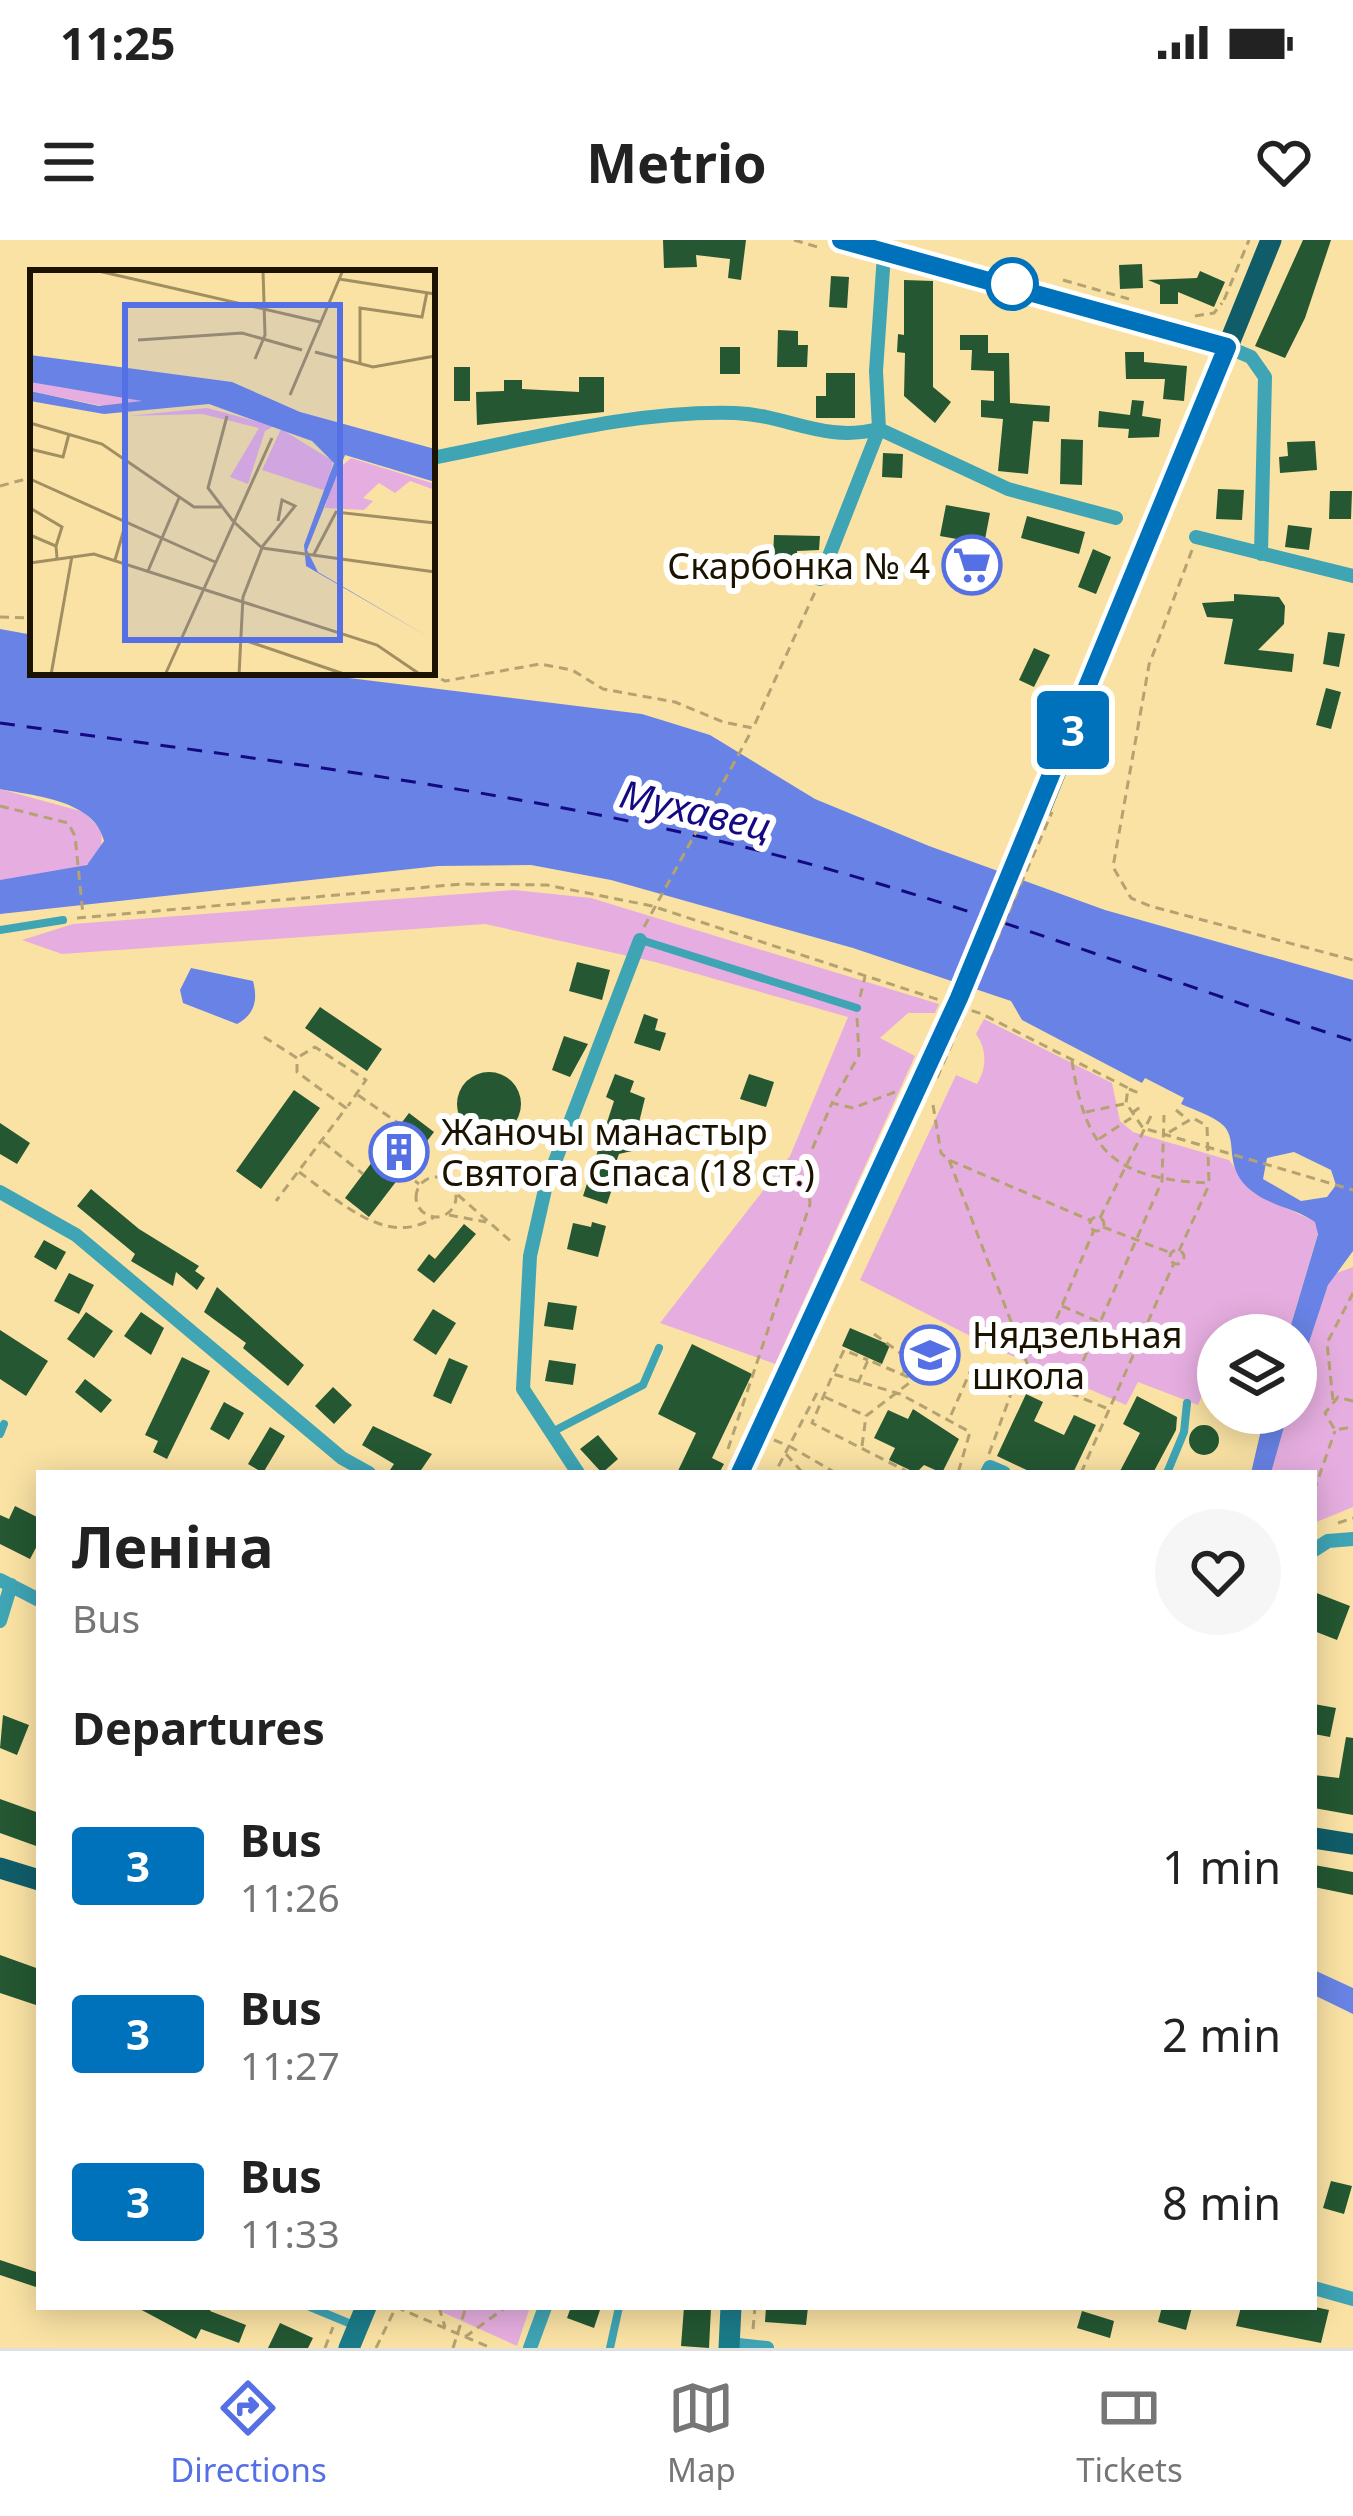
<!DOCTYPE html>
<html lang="en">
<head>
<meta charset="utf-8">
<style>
  :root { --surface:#fff; --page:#f6f6f6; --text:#222; --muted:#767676; --line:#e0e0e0; --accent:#5570e5 }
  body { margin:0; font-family:"Noto Sans",sans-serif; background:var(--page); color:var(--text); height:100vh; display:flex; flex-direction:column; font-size:45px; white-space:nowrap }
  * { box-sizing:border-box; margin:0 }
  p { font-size:39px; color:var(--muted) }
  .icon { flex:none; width:66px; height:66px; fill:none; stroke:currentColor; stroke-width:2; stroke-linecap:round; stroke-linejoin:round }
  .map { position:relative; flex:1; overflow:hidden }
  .details { position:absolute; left:36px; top:1230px; width:1281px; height:840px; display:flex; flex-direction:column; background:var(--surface); border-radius:0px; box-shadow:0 6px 30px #0003 }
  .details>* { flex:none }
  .badge { padding:0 24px; border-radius:9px; font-size:42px; line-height:78px }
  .tools { position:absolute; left:1197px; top:1074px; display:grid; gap:24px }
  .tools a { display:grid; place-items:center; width:120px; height:120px; border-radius:50%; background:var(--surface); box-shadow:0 6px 30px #0003; font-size:60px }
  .map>.badge { position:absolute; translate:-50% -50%; box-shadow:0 0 0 6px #fff }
  h2 { padding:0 36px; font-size:45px; line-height:108px }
  .round { display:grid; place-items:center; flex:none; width:126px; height:126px; border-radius:63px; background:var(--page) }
  .head { display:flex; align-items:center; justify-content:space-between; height:204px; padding:0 36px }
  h1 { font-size:57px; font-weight:700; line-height:90px }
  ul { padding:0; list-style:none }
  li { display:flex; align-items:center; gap:36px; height:168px; padding:0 36px }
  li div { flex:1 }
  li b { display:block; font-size:45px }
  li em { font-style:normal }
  li .badge { min-width:132px; font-weight:700; text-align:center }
  .status { display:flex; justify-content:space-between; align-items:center; height:84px; padding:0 60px; background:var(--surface); direction:ltr }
  .status svg { height:33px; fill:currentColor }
  header { display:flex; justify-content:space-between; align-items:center; height:156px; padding:0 36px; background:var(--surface); font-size:54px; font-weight:700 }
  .dock { display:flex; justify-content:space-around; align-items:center; height:168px; border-top:3px solid var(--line); background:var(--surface); font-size:33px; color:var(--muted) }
  .dock a { display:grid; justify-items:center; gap:6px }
  .dock .on { color:var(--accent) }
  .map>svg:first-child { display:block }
</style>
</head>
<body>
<div class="status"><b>11:25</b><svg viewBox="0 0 49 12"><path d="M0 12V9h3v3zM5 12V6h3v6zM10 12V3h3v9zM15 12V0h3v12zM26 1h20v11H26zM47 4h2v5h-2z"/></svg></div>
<header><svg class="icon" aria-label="menu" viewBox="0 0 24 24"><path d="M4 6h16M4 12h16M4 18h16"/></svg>Metrio<svg class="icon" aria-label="heart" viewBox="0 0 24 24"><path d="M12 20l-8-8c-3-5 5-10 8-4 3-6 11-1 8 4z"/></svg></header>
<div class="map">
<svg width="1353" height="2108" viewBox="0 0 1353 2108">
  <rect width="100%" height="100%" fill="#fae2a4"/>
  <path fill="#e6aee0" d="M0,549L84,572L102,591L101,611C81,640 31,638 0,640Z
    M514,650L591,658L939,764L935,773H908L880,798L915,816L775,1124L660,1083L790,916L848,777L655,722L485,684L62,714L22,700L73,684Z
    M984,779L1112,843L1120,881L1133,892L1229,920L1252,952L1316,982L1318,993L1288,1095H1218V1158L1203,1153L1198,1165L1138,1142L1126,1165L994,1108L860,1040L956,835L977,844C987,828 987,809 976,794Z
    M1353,1027V1267L1314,1283V1233H1271L1288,1173H1296V1142L1328,1045L1334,1034Z
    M431,2067H530L517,2106Z"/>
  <path fill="#6883e5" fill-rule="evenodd" d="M0,389L33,395V432H300L642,474L710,495L815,559L929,606L1105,670L1353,740V1011L1328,1045L1296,1142V1095H1288L1318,994L1315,982C1294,967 1267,966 1247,947C1224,924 1238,902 1224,886C1214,876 1194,870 1181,864L1184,858L1145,838L1142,843L1022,780L1011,761L853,708L611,640L531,625L438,626L0,674V640L87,625L104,601C95,560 34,556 0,549ZM1294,912L1331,930L1336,945L1327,957L1301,961L1263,939L1267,918Z
    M191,728L253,741C258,760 255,774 237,784L183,763L180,750Z
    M1265,1173H1288L1271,1233H1251Z
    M1314,1730L1353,1748V1774L1314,1755Z"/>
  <path fill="#fae2a4" d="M1003,626L1025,634L973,754L951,747Z"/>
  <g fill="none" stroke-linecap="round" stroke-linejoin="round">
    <path stroke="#140983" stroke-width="3" stroke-dasharray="15 12" stroke-linecap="butt" d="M0,483C240,517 482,545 719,601C934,651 1143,733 1353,801"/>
  </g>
  <path fill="#245732" d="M663,0H746L741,40L728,38L730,19L696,15L697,27L664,28Z
    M1303,0H1331L1305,78L1285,118L1255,106Z
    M1142,24L1143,48L1120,49L1119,25Z
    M1200,31L1225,42L1214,67L1178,52V64H1160V45L1148,40L1197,38Z
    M831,36L849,37L847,68L829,67Z
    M904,40L933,41V147L951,162L935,183L904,156L905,113L897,112L898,94L904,95Z
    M778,90L798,91V105H808L807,127H777Z
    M960,95H988V113H1009L1010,163L1050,166L1049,182L1033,181L1028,234L998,231L1003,179L981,177V160L994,161V131L971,130L972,110H960Z
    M720,107H740V134H720Z
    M1125,112H1144V122L1187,126L1184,161L1163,159L1165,139H1126Z
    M454,127H470V161H454Z
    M826,133H855V178H816V156H826Z
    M579,137H604V172L477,185L476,152L504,151V140H522V149L579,152Z
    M1132,160L1144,161L1142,176L1161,179L1159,197L1128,198L1129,189L1098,187L1099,171L1130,175Z
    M1061,199L1083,200L1082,245L1060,244Z
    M1315,201L1317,230L1280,233L1279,217L1288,216L1287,202Z
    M883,213L903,214L902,238L882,237Z
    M1218,249L1244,250L1242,280L1216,279Z
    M1330,251H1352L1351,279H1329Z
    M946,265L990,273L975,352L958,348L968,301L940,296Z
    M1027,276L1085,292L1079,314L1021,298Z
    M1288,285L1312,288L1309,310L1285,307Z
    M774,295L820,296L819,310L797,311V320L773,319Z
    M1093,309L1111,317L1096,354L1078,347Z
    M1234,354L1279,357L1285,366L1284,384L1258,410L1294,414L1292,432L1224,424L1233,379L1207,377L1202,363L1234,361Z
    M1328,392L1345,394L1339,427L1323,424Z
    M1034,408L1050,415L1034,447L1019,440Z
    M1326,448L1341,452L1331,489L1316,485Z
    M577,722L610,730L602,760L569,751Z
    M320,767L382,809L367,831L305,788Z
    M644,774L658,779L655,790L666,793L660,811L634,803Z
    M564,796L588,804L570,837L552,830Z
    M457 864a32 32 0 1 1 64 0a32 32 0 1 1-64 0Z
    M615,834L634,841L630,852L645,858L632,911L619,914L606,950L611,952L607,964L583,956L614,861L606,857Z
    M749,834L774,842L766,867L740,859Z
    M294,850L320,868L261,949L236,931Z
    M409,873L434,892L369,977L345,958Z
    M0,883L30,903L17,924L0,914Z
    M91,949L139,989L199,1026L195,1031L205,1038L197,1050L176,1032L173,1046L131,1021L135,1014L77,966Z
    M592,982L606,986L598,1017L567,1009L573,983L591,987Z
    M464,984L476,994L434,1043L417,1030L429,1014L435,1019Z
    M44,1000L66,1012L56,1030L34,1017Z
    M69,1033L94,1045L79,1074L54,1061Z
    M217,1047L304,1125L288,1146L243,1108L246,1103L204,1072Z
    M548,1062L577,1066L573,1090L544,1086Z
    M433,1069L456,1083L436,1115L413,1100Z
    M86,1072L113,1091L94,1118L67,1099Z
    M141,1072L164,1088L151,1115L124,1096Z
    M850,1088L890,1105L882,1124L842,1106Z
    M0,1090L48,1121L26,1156L0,1139Z
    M923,1092L953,1107L938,1138L907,1123Z
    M692,1104L752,1134L712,1218L724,1224L719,1233H677L696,1193L658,1174Z
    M182,1117L210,1131L167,1219L153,1212L158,1201L145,1195Z
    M449,1118L468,1126L451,1164L433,1156Z
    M549,1120L576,1124L573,1145L545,1141Z
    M85,1139L112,1160L101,1173L75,1152Z
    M333,1147L352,1165L334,1184L315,1166Z
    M1026,1154L1043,1162L1034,1181L1064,1195L1074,1175L1096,1185L1073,1233H1033L997,1216Z
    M1137,1156L1177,1177L1176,1190L1153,1233H1119L1140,1193L1123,1184Z
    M224,1162L244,1173L229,1200L210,1189Z
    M913,1169L959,1199L942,1233L924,1225L916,1233L889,1220L895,1208L874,1198L888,1170L908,1179Z
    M1189 1200a15 15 0 1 1 30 0a15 15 0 1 1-30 0Z
    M373,1186L432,1214L419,1233H388L394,1224L362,1205Z
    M270,1187L285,1196L263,1233L248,1224Z
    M598,1195L618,1219L602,1233L580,1209Z
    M15,1266L39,1278V1302L30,1319L0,1304V1275L9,1279Z
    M1314,1352L1350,1366L1337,1400L1314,1391Z
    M1314,1464L1336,1468L1330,1497L1314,1494Z
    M3,1475L29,1485L17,1515L0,1508Z
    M1346,1497L1353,1498V1575L1314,1568V1535L1339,1538Z
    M0,1559L39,1573V1607L0,1593Z
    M1314,1625L1353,1632V1655L1314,1647Z
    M0,1715L39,1729V1766L0,1753Z
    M1331,1941L1352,1946L1344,1974L1323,1968Z
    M0,2020L39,2033V2048L0,2035Z
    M136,2067H212L210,2071L246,2085L239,2103L201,2089L196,2099Z
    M571,2067H601L594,2088L567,2078Z
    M684,2067L711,2068L709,2108L681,2106Z
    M766,2067H808L806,2085L765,2082Z
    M1162,2067H1192L1186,2090L1158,2082Z
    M1241,2067H1315L1329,2070L1321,2103L1236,2086Z
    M1082,2071L1114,2081L1110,2098L1077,2088Z
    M280,2083L313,2098L308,2108H268Z"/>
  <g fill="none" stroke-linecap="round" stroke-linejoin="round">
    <path stroke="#b5a271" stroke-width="3" stroke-dasharray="9 6" stroke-linecap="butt" d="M794,0L821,8
      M1063,40L1129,59
      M1224,60L1249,0
      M1195,76L1214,73L1222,63
      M0,246L33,237
      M1192,310L1149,425L1113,627L1131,658L1150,666L1353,720
      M0,377L33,378
      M428,432L445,441L540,424L572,430L603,449L675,462L723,482L753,488L815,352
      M0,566L68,583L75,596L83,675
      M77,678L462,644L547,645L652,666L982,774L1128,848L1126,863L1143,888L1353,950
      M644,687L752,490
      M860,757L865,737
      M857,778L859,815L832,863L853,868L895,852
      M264,797L297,818V832L346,868L276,961
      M300,816L315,807L366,840L348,866
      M1072,821C1086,915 1117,939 1209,943L1207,886L1193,878L1166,894
      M1129,849L1139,853
      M358,855L401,885
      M933,865L941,913L949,920L1092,981
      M1176,870L1188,880
      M1086,872L1124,864
      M1132,873L1143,865
      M1099,899L1131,878
      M323,902L363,934
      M949,920L1030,1131
      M299,932C336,958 387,1010 434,977
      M403,932L419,944
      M416 957a20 20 0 1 1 40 0a20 20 0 1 1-40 0Z
      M458,955L514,1004
      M449,975L486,982
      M1090 984a7 7 0 1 1 14 0a7 7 0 1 1-14 0Z
      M1100,978L1153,872
      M1103,987L1171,1013
      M1170 1017a7 7 0 1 1 14 0a7 7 0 1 1-14 0Z
      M1179,1011L1209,945
      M1062,1066L1136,1098
      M874,1094L903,1115L904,1134
      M834,1132L844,1110L868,1120
      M1033,1134L1094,990
      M997,1136L1011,1142
      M858,1143L868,1120L913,1139
      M817,1153L789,1206L836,1233
      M1070,1153L1106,1168
      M825,1157L866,1176
      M1333,1160L1327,1103L1353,1053
      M1353,1161L1338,1157L1325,1173L1335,1190L1353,1187
      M951,1175L974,1123L989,1129
      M774,1200L789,1206L775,1233
      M862,1206L866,1176L921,1134
      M728,1209L810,964L807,921L832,863
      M786,1214L803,1233
      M989,1214L1020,1129L1069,1153L1162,941L1164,875
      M910,1233L812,1183L833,1134L900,1154L970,1192L958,1233
      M1081,1233L1174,1023
      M1314,1251L1335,1191
      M1338,1283L1353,1278
      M396,2067L491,2108
      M439,2067L445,2087
      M753,2089L755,2067
      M465,2097L506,2067
      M325,2108L333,2087
      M376,2108L396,2067
      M453,2108L466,2067"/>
    <path stroke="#3fa4b4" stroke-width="8" d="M0,690L63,680
      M641,700L857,768
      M550,1193L643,1145L659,1108
      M0,1194L4,1184
      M1167,1233L1184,1192L1187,1163
      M310,2067L356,2086
      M610,2108L619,2067"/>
    <path stroke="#3fa4b4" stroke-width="14" d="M1227,107L1251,117L1265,137L1261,314
      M879,189L1008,249L1116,278
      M432,218C530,199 634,170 735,173C788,175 823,203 879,189
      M1196,297L1353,336
      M820,339L879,189L876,131L885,0
      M0,952L76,995L342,1218L369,1233
      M578,1233L523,1149L530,1016L546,945L640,700
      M987,1233L990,1227L1004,1233
      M1314,1310L1328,1301L1353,1299
      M0,1340L39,1360
      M0,1381L11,1345
      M1314,2048L1353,2059
      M729,2104L767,2108
      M530,2108L545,2067"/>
    <path stroke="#1b7b89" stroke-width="21" d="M841,0L1227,107
      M349,2108L366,2067
      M729,2108L731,2067"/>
    <path stroke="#105d69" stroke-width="21" d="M1041,568L1271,0
      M740,1233L926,834
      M1314,1598L1353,1604
      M0,1628L39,1640"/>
    <path stroke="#b5a271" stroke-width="3" stroke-dasharray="9 6" stroke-linecap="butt" d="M916,829L1030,563
      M937,838L1052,572"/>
  </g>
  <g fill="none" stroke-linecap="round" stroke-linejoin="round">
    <defs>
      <path id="line" d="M740,1233L959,758L1227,107L841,0"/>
    </defs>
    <use href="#line" stroke="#fff" stroke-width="27"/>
    <use href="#line" stroke="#0072bc" stroke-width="18"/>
  </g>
  <defs>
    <symbol id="supermarket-ring" viewBox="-11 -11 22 22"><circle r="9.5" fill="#fff" stroke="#5570e5" stroke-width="1.5"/><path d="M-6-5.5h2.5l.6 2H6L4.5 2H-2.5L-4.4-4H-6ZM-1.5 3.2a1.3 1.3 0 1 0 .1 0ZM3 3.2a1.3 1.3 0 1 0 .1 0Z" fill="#5570e5"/></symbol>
    <symbol id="building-ring" viewBox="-11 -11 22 22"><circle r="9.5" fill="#fff" stroke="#5570e5" stroke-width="1.5"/><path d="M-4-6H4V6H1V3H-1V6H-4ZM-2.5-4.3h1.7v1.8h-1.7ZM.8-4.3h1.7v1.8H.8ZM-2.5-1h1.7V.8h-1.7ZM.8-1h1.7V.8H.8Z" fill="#5570e5"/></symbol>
    <symbol id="school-ring" viewBox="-11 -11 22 22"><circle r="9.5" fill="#fff" stroke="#5570e5" stroke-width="1.5"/><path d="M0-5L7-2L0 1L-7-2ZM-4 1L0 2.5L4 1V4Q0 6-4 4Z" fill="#5570e5"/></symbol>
  </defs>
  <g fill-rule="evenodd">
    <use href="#supermarket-ring" x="939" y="292" width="66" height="66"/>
    <use href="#building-ring" x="366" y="879" width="66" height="66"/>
    <use href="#school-ring" x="897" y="1082" width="66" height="66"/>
  </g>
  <circle fill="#fff" stroke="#0072bc" stroke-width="6" cx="1012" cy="44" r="24"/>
  <g text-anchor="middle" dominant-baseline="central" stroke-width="12" stroke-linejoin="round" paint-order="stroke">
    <g font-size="36" fill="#1b1300" stroke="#fff" text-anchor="start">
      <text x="930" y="325" text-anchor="end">Скарбонка № 4</text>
      <text x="441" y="891">Жаночы манастыр<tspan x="441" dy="41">Святога Спаса (18 ст.)</tspan></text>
      <text x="972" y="1094">Нядзельная<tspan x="972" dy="41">школа</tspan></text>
    </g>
    <g font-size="39" font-style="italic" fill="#140983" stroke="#fff">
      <text transform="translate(696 569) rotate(13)">Мухавец</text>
    </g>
  </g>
  <g transform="translate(30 30)">
    <rect width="405" height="405" fill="#fae2a4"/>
    <path d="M16,110L90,122L112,131L77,137L0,121V112ZM177,138L244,156L235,161L218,214L200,207L229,158L172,144L99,146ZM251,159L303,191L296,221L232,200ZM321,188L405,214V220L380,211L365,223L349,213L333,228L343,231L334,240L295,238L306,201Z" fill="#e6aee0"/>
    <path d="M0,85L202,112L270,142L405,179V212L315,185L277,280L288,302L402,369L276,296L274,275L304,193L282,171L179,134L74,144L0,131V121L69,136L112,131L0,112Z" fill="#6883e5"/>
    <path fill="none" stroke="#6883e5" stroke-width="6" d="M0,100L210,131L405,193"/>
    <path fill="none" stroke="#a18f62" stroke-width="3" d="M64,0L290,52M309,9L405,24M108,70L212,63L272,80M285,82L343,97L405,86M225,89L235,65L233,0M330,93V38L392,47L397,22M260,125L313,0M197,146L178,218L203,251M0,153L72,174L164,237H192M0,179L33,187L39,164M0,209L185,292M0,238L32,257L26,276M203,251L232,278M0,265L26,276L27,288M232,277L265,236L252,230L248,251M232,278L405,302M283,286L306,242L405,253M85,290L97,249M0,293L64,284L213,332M118,301L149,228M213,332L347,375L391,405M211,369L317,405M21,405L42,286M135,405L242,168M209,405L213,327L232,278"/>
    <path fill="#5570e5" fill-opacity="0.15" stroke="#5570e5" stroke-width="6" d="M95,35H310V370H95Z"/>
    <rect width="405" height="405" fill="none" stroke="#1b1300" stroke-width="6"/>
  </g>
</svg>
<div class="tools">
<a><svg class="icon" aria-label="layers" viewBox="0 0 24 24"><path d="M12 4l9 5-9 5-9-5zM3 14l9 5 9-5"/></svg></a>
</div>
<b class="badge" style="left:1073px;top:490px;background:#0072bc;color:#fff">3</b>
<section class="details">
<div class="head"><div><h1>Леніна</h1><p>Bus</p></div><a class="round"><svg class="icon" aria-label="heart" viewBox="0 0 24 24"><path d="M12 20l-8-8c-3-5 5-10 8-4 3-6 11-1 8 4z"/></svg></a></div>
<h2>Departures</h2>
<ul>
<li><span class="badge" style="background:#0072bc;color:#fff">3</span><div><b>Bus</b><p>11:26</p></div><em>1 min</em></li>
<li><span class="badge" style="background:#0072bc;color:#fff">3</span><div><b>Bus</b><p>11:27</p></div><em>2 min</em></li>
<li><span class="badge" style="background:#0072bc;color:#fff">3</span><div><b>Bus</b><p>11:33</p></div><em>8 min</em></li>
</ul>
</section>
</div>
<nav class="dock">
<a class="on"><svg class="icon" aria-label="directions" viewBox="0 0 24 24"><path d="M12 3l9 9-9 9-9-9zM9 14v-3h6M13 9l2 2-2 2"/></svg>Directions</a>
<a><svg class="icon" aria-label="map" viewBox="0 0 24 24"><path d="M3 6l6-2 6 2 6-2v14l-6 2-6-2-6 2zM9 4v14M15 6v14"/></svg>Map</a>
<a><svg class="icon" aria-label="tickets" viewBox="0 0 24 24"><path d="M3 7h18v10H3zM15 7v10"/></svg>Tickets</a>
</nav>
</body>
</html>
